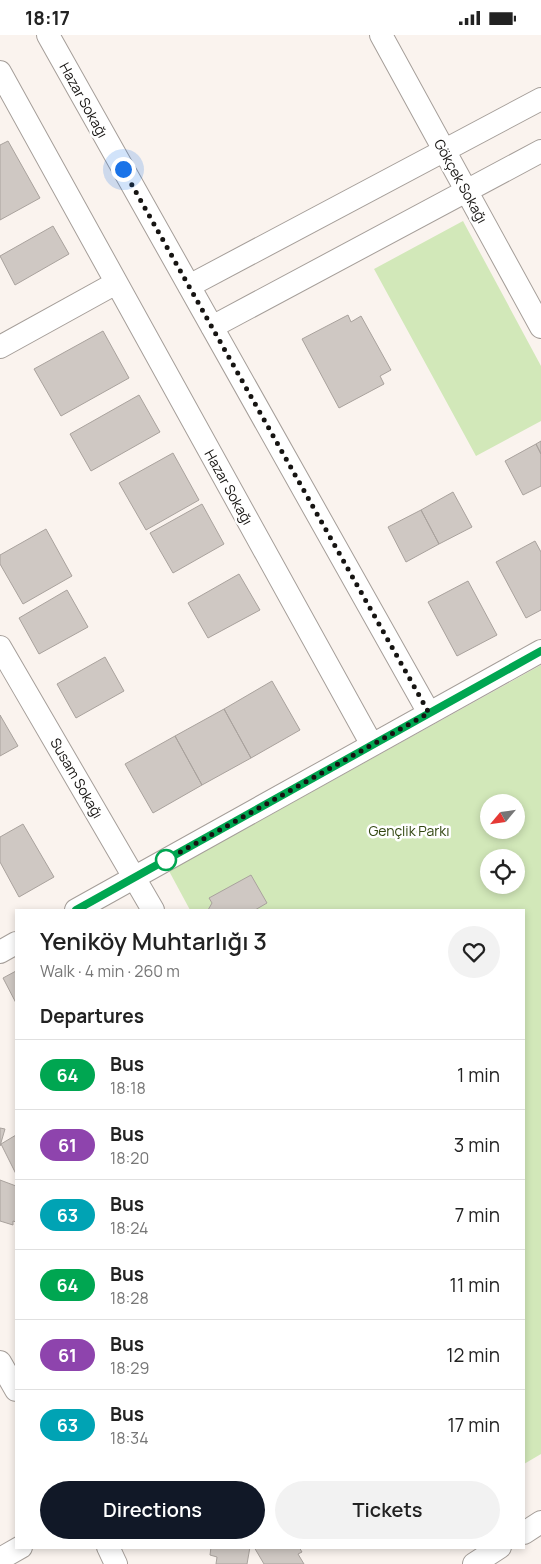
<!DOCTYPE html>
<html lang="en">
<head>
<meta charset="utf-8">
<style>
  :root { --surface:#fff; --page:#f2f2f2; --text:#222; --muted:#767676; --line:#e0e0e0; --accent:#111827 }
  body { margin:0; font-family:Manrope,sans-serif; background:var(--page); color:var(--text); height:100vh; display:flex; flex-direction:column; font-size:19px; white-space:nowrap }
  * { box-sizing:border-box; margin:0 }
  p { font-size:16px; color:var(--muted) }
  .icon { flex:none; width:28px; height:28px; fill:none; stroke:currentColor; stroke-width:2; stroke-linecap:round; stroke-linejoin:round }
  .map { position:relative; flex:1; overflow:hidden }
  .side { position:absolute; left:15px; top:874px; width:510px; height:640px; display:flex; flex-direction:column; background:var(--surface); border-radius:0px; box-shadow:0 2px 8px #0003 }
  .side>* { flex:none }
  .badge { padding:0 10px; border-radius:16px; font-size:18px; line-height:32px }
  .needle { width:32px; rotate:241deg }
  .tools { position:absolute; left:480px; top:759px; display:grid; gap:10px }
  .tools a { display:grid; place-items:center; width:45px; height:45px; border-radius:50%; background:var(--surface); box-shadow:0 2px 8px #0003; font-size:25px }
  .you { position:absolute; width:25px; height:25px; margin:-12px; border:4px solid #fff; border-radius:50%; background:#1a73e8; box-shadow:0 0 0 8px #1a73e833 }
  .map>.badge { position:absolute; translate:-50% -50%; box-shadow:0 0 0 2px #fff }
  h2 { padding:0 25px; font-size:19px; line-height:45px }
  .round { display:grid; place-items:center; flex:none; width:52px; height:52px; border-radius:26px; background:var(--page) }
  .overview { display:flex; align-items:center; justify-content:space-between; height:85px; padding:0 25px }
  h1 { font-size:24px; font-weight:600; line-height:38px }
  .primary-button { display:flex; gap:10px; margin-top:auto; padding:10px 25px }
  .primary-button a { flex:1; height:58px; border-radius:30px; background:var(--accent); color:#fff; font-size:20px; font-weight:600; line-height:58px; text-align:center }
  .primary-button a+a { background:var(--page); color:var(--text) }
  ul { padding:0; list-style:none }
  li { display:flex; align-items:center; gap:15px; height:70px; padding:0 25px; border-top:1px solid var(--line) }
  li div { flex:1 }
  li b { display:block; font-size:19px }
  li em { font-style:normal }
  li .badge { min-width:55px; font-weight:700; text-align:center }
  .status { display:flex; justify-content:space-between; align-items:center; height:35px; padding:0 25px; background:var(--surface); direction:ltr }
  .status svg { height:14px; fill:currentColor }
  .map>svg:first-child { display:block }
</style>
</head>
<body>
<div class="status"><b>18:17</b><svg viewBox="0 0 49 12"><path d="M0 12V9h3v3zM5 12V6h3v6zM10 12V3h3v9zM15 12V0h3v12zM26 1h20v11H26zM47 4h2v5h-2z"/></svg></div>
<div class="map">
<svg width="541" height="1529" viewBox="0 0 541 1529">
  <rect width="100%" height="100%" fill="#faf3ee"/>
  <path fill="#d2e8b9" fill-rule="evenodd" d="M463,186L541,331V386L476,421L374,234Z
    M541,630V1419L524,1429V875H190L169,836ZM489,768H516V795H489ZM489,822H516V850H489Z"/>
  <path fill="#cfc8c3" stroke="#a9a29d" d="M8,106L40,163L0,185V110Z
    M53,191L69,219L15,250L0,221Z
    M348,280L351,287L361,281L391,335L380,341L384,349L339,373L302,304Z
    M103,296L129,343L61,381L34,334Z
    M139,360L160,397L91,436L70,399Z
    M541,406V419L536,409Z
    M536,409L541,419V451L523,460L505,426Z
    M173,418L199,465L146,495L119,448Z
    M453,457L472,492L439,509L421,475Z
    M202,469L224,509L173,538L150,498Z
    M421,475L439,509L406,527L388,492Z
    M46,494L72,541L23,569L0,529V520Z
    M535,506L541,517V575L526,583L496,527Z
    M239,539L260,575L208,603L188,568Z
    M468,546L497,600L457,621L428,567Z
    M67,555L88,592L39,619L19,583Z
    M105,622L124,656L76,683L57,649Z
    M272,646L300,695L251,723L224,674Z
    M224,674L251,723L202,750L175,701Z
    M0,680L18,711L0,721Z
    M175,701L202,750L153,778L125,729Z
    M23,789L54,842L19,862L0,827V802Z
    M251,840L267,868L255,875H208L212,868L209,863Z
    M16,936V968L3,943Z
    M0,1093L5,1094L0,1111Z
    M16,1100V1139L1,1109Z
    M0,1145L16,1151V1187L13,1186V1190L0,1186Z
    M211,1512H250L247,1529H216L217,1522L210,1520Z
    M254,1512H299L302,1517L298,1519L304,1529H264Z"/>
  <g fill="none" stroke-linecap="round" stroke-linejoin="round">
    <defs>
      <path id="minor" d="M48,0L429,678
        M381,0L541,292
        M0,37L372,710
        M189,251L541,64
        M212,292L541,116
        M0,312L116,248
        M0,612L153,875
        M76,875L541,616
        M0,917L16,908
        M0,1327L16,1355
        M524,1498L541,1487
        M108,1512L116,1529
        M0,1524L21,1512
        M474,1529L500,1512"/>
    </defs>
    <use href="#minor" stroke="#a59e99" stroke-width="24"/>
    <use href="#minor" stroke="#fff" stroke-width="22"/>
  </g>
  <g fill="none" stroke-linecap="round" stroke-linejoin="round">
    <defs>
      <path id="line" d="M76,875L541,616"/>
    </defs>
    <use href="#line" stroke="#fff" stroke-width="11"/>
    <use href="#line" stroke="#00a651" stroke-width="8"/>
    <path stroke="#161412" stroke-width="5" stroke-dasharray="0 9" d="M123,134L429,678L166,825"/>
  </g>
  <circle fill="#fff" stroke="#00a651" stroke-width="2.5" cx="166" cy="825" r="10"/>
  <g text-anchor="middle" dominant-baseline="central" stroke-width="5" stroke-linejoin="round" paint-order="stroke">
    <g font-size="14" fill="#161412" stroke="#fff">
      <text transform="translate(84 65) rotate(61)">Hazar Sokağı</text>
      <text transform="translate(461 146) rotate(61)">Gökçek Sokağı</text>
      <text transform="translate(229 452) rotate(61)">Hazar Sokağı</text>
      <text transform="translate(77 743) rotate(60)">Susam Sokağı</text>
    </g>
    <g font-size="14" fill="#324711" stroke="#fff">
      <text x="409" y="795">Gençlik Parkı</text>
    </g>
  </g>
</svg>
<div class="tools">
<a><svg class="needle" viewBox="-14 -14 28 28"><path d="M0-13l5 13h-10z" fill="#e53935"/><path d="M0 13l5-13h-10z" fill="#767676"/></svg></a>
<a><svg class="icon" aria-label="locate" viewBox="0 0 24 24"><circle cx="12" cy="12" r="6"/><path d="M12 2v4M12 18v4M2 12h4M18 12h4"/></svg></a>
</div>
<div class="you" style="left:123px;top:134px"></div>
<section class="side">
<div class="overview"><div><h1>Yeniköy Muhtarlığı 3</h1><p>Walk · 4 min · 260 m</p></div><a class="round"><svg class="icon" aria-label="heart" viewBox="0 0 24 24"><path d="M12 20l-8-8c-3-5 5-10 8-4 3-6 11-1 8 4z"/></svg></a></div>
<h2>Departures</h2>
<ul>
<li><span class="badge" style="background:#00a651;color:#fff">64</span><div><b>Bus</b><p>18:18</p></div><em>1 min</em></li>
<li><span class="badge" style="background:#8e44ad;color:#fff">61</span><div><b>Bus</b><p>18:20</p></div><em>3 min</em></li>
<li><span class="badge" style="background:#00a3b4;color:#fff">63</span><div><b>Bus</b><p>18:24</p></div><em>7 min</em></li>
<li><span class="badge" style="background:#00a651;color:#fff">64</span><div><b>Bus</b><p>18:28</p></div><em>11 min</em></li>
<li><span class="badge" style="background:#8e44ad;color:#fff">61</span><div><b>Bus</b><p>18:29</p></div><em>12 min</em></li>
<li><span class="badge" style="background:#00a3b4;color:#fff">63</span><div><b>Bus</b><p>18:34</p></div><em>17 min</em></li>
</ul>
<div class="primary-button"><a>Directions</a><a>Tickets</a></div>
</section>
</div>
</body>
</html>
